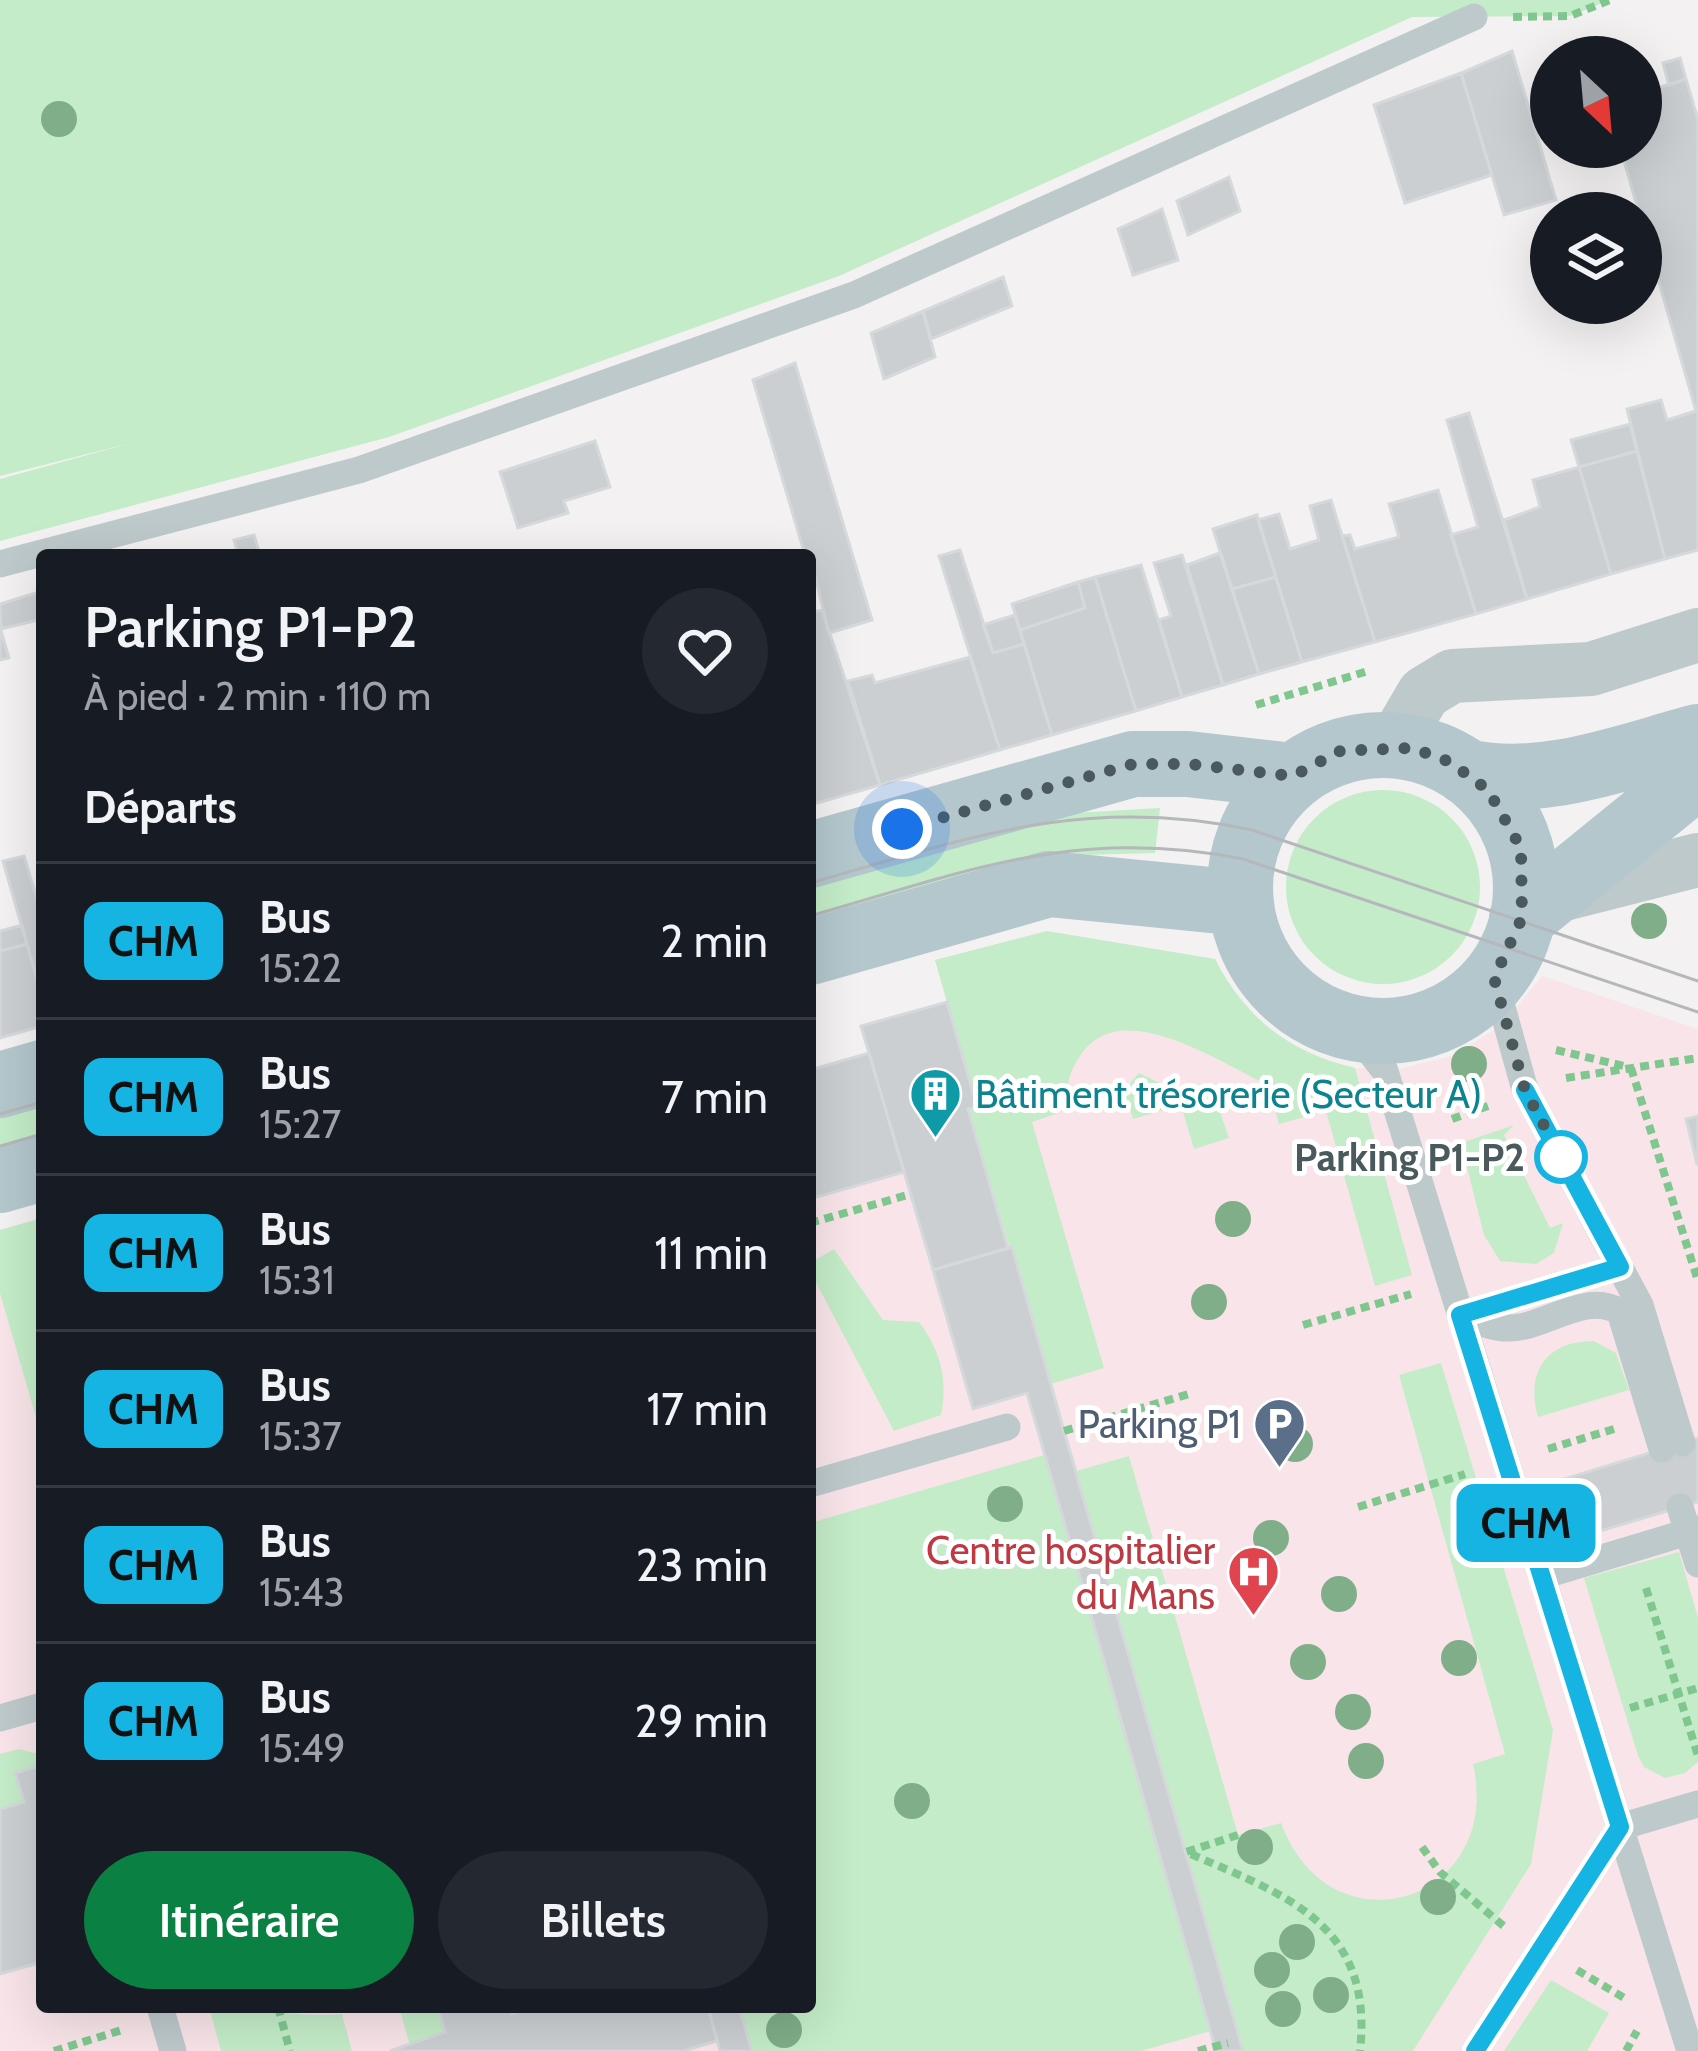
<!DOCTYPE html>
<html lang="fr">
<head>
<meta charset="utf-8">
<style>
  :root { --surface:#171b24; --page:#242831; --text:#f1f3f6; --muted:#9ea1a6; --line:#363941; --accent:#0b8043 }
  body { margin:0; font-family:Cabin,sans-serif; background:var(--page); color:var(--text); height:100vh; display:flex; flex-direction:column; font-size:45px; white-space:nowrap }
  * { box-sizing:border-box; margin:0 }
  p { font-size:39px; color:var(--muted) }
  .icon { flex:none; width:66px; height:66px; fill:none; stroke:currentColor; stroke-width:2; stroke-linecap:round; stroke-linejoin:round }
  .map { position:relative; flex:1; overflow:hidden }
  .sheet { position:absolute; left:36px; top:549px; width:780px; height:1464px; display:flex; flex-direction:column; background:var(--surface); border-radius:12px; box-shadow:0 12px 48px #0002 }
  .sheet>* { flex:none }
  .badge { padding:0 24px; border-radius:18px; font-size:42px; line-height:78px }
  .needle { width:78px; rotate:154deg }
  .fabs { position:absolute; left:1530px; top:36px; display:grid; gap:24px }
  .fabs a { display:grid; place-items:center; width:132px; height:132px; border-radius:50%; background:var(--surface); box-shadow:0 12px 48px #0002; font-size:60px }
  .you { position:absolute; width:60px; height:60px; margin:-30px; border:9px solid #fff; border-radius:50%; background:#1a73e8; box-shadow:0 0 0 18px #1a73e833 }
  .map>.badge { position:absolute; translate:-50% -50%; box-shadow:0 0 0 6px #fff }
  h2 { padding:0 48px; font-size:45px; line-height:108px }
  .round { display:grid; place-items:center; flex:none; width:126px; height:126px; border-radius:63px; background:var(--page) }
  .head { display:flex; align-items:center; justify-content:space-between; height:204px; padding:0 48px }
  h1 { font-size:57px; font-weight:600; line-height:90px }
  .cta { display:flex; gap:24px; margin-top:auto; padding:24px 48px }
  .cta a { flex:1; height:138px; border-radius:72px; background:var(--accent); color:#fff; font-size:48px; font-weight:600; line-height:138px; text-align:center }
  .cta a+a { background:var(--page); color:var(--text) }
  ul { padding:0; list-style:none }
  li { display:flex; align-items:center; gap:36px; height:156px; padding:0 48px; border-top:3px solid var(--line) }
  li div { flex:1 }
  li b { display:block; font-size:45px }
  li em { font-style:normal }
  li .badge { min-width:132px; font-weight:700; text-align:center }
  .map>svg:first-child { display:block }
</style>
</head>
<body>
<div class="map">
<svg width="1698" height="2051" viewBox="0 0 1698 2051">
  <rect width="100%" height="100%" fill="#f3f1f1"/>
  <path fill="#f9e5e9" d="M1215,959L1228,984L1265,1028L1314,1056L1355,1068L1399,1069L1455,1055L1503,1024L1542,976L1698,1029V2051H0V1230L42,1218V2007H810V1070L868,1053L861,1026L947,1002L935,960Z"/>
  <path fill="#c4ecc8" d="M0,0H1610L1570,16L1412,17L839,276L389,437L0,541V479L131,443L0,476Z
    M1286 887a97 97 0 1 1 194 0a97 97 0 1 1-194 0Z
    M1160,808L1155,853L1083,855L810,922V878L1056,814Z
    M1047,931L1215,959C1246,1019 1290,1053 1355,1068L1412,1275L1375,1286L1326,1111L1279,1124L1268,1085C1218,1062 1120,994 1080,1056C1068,1074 1065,1088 1070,1109L1032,1122L1104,1368L1051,1384L968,1109L976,1105L935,960Z
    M1139,1073L1220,1112L1229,1138L1194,1149L1181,1105L1133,1119L1124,1090Z
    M42,1097V1142L0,1154V1109Z
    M1514,1125L1504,1135L1550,1228L1563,1223L1554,1253L1536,1264L1500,1261L1484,1235L1461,1143Z
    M42,1218V1438L0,1293V1230Z
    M834,1249L883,1320L919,1322C941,1352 948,1378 941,1415L894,1431L810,1271V1263Z
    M1594,1341L1616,1353L1629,1390L1538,1417C1525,1371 1547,1341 1594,1341Z
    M1441,1363L1553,1730L1531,1864L1413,2051H1243L1076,1471L1129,1456L1238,1835L1281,1823C1331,1957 1504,1902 1473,1764L1505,1754L1399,1375Z
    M1044,1455L1211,2031L1141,2051H752L739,2007H810V1523Z
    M1679,1552L1698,1618V1762L1685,1773L1665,1778L1644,1767L1638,1756L1584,1578Z
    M19,1749L42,1755V1765L15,1773L24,1802L0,1809V1754Z
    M1551,1980L1609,2013L1587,2051H1504Z
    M209,2007C255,2007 296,2018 342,2014L352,2051H221Z
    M399,2007H438L445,2032L410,2046Z"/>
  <path fill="#cbcfd2" stroke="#d5d9db" stroke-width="3" d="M1512,51L1556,200L1504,215L1461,73Z
    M1680,58L1686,79L1669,85L1663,63Z
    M1461,73L1492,175L1405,203L1374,105Z
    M1686,79L1698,120V550L1665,559L1627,409L1661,400L1667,420L1696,411L1620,147H1641V93Z
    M1229,177L1240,211L1188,235L1177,201Z
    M1162,209L1178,260L1133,275L1118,229Z
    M1003,277L1012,306L931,339L923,311Z
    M923,311L935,357L884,379L871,333Z
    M795,363L872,620L829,633L810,555H805L753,380Z
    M1469,413L1527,599L1476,614L1451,535L1478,527L1447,420Z
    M1630,424L1637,451L1579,467L1571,440Z
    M595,441L610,487L564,501L568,513L518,528L500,472Z
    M1637,451L1665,559L1611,574L1579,467Z
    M1579,467L1611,574L1527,599L1504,520L1540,507L1533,480Z
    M1438,490L1476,614L1375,642L1342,536L1350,535L1355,549L1399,537L1389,504Z
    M1331,500L1375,642L1302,662L1258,520L1279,514L1290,549L1319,540L1310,506Z
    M1257,515L1276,577L1232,589L1213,529Z
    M254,535L260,555H238L234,540Z
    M960,550L993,653L1024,644L1052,735L1000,750L939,556Z
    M1220,553L1259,674L1223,685L1187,565Z
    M1182,555L1223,685L1182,697L1159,620L1171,616L1154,563Z
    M1141,565L1182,697L1136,711L1095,577Z
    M1095,577L1136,711L1052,735L1020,630L1085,608L1078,582Z
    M1276,577L1302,662L1259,674L1232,589Z
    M1078,582L1085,608L1020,630L1012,604Z
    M42,591V619L1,629L0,604Z
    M822,610L880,785L810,805V613Z
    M1015,615L1024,644L993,653L983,625Z
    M0,627L9,658L0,660Z
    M970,657L1000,750L880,785L848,681L872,675L875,683Z
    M24,856L42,916V997L3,861Z
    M22,925L27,944L0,951V931Z
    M27,944L42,997V1026L0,1038V951Z
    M947,1002L977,1106L968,1109L1008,1248L933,1270L861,1026Z
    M869,1053L904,1172L810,1199V1070Z
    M1698,1116V1164H1697L1686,1119Z
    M1012,1247L1064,1431L1243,2051H1216L1027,1393L973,1409L933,1270Z
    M1698,1438V1502L1509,1558L1492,1501Z
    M42,1765V1962L0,1974V1809L24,1802L15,1773Z
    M438,2007H511V2014L535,2007H708L717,2041L683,2051H390L445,2032Z
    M708,2007H739L752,2051H720Z"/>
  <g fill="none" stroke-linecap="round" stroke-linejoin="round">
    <path stroke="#7fc78f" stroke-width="8" stroke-dasharray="9 6" stroke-linecap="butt" d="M1513,17L1570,16L1610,0
      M1256,705L1368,671
      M1556,1050L1624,1066
      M1631,1068L1698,1281
      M1566,1078L1698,1058
      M1452,1119L1488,1106
      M810,1223L911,1194
      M1303,1325L1411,1294
      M1064,1431L1189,1394
      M1548,1449L1614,1429
      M1358,1507L1465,1474
      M1646,1588L1698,1756
      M1630,1708L1698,1688
      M1238,1835L1186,1852C1285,1895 1374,1923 1360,2051
      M1422,1847L1440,1872L1507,1929
      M1577,1970L1626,1999
      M278,2007L290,2051
      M54,2051L122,2030
      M1198,2051L1228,2043
      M1626,2051L1637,2031"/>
    <path stroke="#bec9cc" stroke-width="27" d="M0,564L359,470L854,295L1474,17
      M1494,978L1525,1090L1640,1305L1682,1443
      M1350,1027L1385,1071L1516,1494
      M1460,1315C1475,1320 1491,1328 1508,1328C1544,1329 1586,1290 1620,1312L1662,1449
      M1460,1315L1620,1267
      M810,1484L1007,1427
      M1680,1507L1698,1564
      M1534,1551L1690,2051
      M1542,1576L1698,1529
      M0,1718L42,1706
      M160,2007L173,2051
      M1475,2051L1620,1827L1698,1804"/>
    <path stroke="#bec9cc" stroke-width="54" d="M1393,746L1424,693L1452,676L1591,669L1698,635
      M1548,898L1698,860"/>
    <path stroke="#b3c7cd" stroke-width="66" d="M1240 888a143 143 0 1 1 286 0a143 143 0 1 1-286 0Z
      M1466,772C1543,789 1623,757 1698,737
      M810,855L1133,764H1188L1293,776
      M1522,918L1698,775
      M810,952L1049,884L1241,903
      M0,1085L42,1073
      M0,1180L42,1168"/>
    <path stroke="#b4b8ba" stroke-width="3" d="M810,883C968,838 1086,794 1252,830L1698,981
      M810,916C968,871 1076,826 1243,859L1698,1012
      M0,1114L42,1102
      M0,1146L42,1134"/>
  </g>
  <g fill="#7fae88">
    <circle cx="59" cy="119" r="18"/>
    <circle cx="1649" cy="921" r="18"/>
    <circle cx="1469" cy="1064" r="18"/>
    <circle cx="1233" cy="1219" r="18"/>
    <circle cx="1209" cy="1302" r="18"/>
    <circle cx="1295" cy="1444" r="18"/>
    <circle cx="1005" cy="1504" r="18"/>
    <circle cx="1271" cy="1538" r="18"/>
    <circle cx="1339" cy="1594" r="18"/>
    <circle cx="1459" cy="1658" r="18"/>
    <circle cx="1308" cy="1662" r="18"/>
    <circle cx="1353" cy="1712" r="18"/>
    <circle cx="1366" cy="1761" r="18"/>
    <circle cx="912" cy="1801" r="18"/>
    <circle cx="1255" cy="1847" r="18"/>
    <circle cx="1438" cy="1897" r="18"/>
    <circle cx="1297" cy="1942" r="18"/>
    <circle cx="1272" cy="1970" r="18"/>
    <circle cx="1331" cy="1995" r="18"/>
    <circle cx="1283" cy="2009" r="18"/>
    <circle cx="784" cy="2030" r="18"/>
  </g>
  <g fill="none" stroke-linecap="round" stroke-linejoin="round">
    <defs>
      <path id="line" d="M1475,2051L1620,1827L1460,1315L1620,1267L1525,1090"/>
    </defs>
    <use href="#line" stroke="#fff" stroke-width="27"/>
    <use href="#line" stroke="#16b4e2" stroke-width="18"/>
    <path stroke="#4a595c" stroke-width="12" stroke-dasharray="0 21.6" d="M902,829L1133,764H1188L1293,776L1340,751L1412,748L1450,762L1488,790L1521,848L1522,918L1494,978L1525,1090L1563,1161L1561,1157"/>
  </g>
  <defs>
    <symbol id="building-pin" viewBox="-11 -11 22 30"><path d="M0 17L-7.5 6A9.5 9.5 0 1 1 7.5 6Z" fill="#0f9aa8" stroke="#fff"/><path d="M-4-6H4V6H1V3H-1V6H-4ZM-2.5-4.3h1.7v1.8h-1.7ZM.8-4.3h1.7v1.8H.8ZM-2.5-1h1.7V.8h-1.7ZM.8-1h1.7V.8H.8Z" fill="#fff"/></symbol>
    <symbol id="parking-pin" viewBox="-11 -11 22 30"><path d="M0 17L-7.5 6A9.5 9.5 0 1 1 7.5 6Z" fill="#5c6f8a" stroke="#fff"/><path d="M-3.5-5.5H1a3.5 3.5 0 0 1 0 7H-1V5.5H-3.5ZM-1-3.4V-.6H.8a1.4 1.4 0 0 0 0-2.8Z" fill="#fff"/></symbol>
    <symbol id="hospital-pin" viewBox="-11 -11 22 30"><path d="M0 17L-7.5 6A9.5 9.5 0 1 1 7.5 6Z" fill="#e0444e" stroke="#fff"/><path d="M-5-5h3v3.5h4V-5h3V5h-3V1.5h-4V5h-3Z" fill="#fff"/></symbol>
  </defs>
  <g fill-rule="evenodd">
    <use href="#building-pin" x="906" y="1064" width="59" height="81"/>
    <use href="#parking-pin" x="1250" y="1394" width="59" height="81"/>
    <use href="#hospital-pin" x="1224" y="1542" width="59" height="81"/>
  </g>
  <circle fill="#fff" stroke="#16b4e2" stroke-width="6" cx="1561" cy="1157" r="24"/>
  <g text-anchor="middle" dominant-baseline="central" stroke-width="10" stroke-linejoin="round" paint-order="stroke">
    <g font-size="39" fill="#0d838f" stroke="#fff" text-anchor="start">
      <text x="975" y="1094">Bâtiment trésorerie (Secteur A)</text>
    </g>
    <g font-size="39" font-weight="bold" fill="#4a595c" stroke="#fff" text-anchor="end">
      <text x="1525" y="1157">Parking P1-P2</text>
    </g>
    <g font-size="39" fill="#4e5e75" stroke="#fff" text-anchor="end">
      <text x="1241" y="1424">Parking P1</text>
    </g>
    <g font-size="39" fill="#be3a42" stroke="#fff" text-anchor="end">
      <text x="1215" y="1550">Centre hospitalier<tspan x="1215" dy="45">du Mans</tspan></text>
    </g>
  </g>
</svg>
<div class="fabs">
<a><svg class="needle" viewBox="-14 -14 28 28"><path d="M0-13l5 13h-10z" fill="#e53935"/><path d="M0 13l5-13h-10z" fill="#9ea1a6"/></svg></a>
<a><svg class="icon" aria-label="layers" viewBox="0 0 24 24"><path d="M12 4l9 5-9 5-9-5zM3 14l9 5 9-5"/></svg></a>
</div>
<div class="you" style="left:902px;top:829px"></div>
<b class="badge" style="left:1526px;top:1523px;background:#16b4e2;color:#111">CHM</b>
<section class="sheet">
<div class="head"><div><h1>Parking P1-P2</h1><p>À pied · 2 min · 110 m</p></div><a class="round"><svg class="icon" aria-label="heart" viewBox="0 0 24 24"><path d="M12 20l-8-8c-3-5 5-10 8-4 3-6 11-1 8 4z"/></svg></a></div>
<h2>Départs</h2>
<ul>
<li><span class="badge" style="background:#16b4e2;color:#111">CHM</span><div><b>Bus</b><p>15:22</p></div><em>2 min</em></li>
<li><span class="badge" style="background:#16b4e2;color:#111">CHM</span><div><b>Bus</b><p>15:27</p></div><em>7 min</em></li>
<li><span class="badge" style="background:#16b4e2;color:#111">CHM</span><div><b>Bus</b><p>15:31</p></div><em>11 min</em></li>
<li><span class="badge" style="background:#16b4e2;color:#111">CHM</span><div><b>Bus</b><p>15:37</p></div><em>17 min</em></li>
<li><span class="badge" style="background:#16b4e2;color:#111">CHM</span><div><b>Bus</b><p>15:43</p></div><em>23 min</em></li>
<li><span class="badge" style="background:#16b4e2;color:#111">CHM</span><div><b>Bus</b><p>15:49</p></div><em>29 min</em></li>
</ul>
<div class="cta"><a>Itinéraire</a><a>Billets</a></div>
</section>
</div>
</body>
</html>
